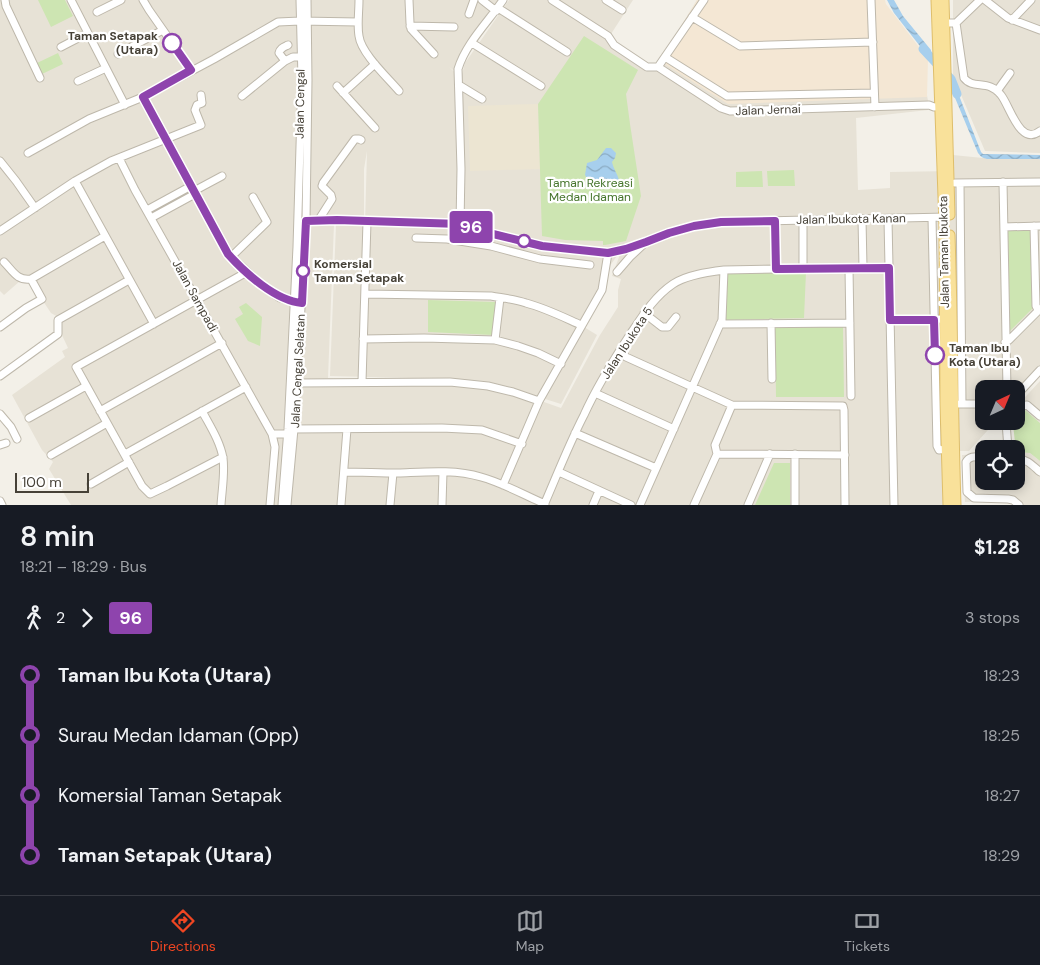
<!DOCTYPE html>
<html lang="en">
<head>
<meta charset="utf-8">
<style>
  :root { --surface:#171b24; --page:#242831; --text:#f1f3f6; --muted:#9ea1a6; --line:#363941; --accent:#f04622 }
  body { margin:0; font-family:"DM Sans",sans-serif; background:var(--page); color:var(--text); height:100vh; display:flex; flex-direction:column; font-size:19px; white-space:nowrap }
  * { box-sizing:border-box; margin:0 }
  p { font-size:16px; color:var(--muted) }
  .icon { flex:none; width:28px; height:28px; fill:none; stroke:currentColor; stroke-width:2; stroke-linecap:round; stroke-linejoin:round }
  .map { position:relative; height:505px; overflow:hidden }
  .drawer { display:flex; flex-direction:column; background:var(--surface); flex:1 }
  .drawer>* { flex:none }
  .badge { padding:0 10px; border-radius:4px; font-size:18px; line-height:32px }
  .needle { width:32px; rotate:44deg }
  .controls { position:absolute; left:975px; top:380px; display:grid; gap:10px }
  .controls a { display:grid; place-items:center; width:50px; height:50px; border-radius:10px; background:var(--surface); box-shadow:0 2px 12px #0003; font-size:25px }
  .scale { position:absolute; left:15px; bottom:12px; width:74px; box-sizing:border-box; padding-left:5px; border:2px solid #464137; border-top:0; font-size:14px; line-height:18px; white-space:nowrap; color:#464137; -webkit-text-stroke:4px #fff; paint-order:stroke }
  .map>.badge { position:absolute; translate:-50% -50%; box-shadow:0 0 0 2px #fff }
  .legs { display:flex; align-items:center; gap:8px; height:55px; padding:0 20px; font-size:16px }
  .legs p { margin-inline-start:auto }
  .summary { display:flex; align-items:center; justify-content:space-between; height:85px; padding:0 20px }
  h1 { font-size:28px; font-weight:600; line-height:38px }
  ul { padding:0 20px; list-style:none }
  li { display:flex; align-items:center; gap:18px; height:60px; font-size:19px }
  li i { display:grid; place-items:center; width:8px; height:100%; margin:0 6px; background:currentColor }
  li i::after { content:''; width:12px; height:12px; margin:-6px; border:4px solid; border-radius:50%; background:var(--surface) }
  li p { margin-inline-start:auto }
  li:first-child i { background:linear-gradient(#0000 50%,currentColor 0) }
  li:last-child i { background:linear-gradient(currentColor 50%,#0000 0) }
  .tab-bar { display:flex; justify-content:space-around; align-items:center; height:70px; border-top:1px solid var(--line); background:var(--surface); font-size:14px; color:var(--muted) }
  .tab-bar a { display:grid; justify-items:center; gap:2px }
  .tab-bar .active { color:var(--accent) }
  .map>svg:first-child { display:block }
</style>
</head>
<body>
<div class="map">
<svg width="1040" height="505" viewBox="0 0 1040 505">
  <defs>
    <pattern id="water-waves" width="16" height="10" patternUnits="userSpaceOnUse" patternTransform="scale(1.25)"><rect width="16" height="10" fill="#a7cfed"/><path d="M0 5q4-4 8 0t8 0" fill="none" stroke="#8aaac1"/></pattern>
  </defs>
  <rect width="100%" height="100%" fill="#f3f0e8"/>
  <path fill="#e7e2d6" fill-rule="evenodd" d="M0,0H507L463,62L460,75L449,67L461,78L465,63L509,0H633L611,34L615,41L648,64L657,65L697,0L921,61L928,101V110L856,118L858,190L890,188V172L953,171V155L983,158L1040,159V374L1016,400V389H984V421H996L969,451H943V505H71L49,469L53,462L42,450L12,395L65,357L62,351L68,348L61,333L58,317L51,313L29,280L20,281L4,295L0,291ZM367,151L365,226L336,225L330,376L452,379L487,383L538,399H545L561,404L597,335L584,327L609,267L622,249L612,276L621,279L618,290V307L600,335L561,408L544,402H536L487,384L328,378L334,224H364V169Z
    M953,0H1040V153L985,151L953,76Z
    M1040,381V423L1025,411L1016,420V407Z
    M1016,452L1030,453L1040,461V505H1013L1009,501L965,502L962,455L984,454V481H1016Z"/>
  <path fill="#f4e7d4" d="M697,0H885L886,4L928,59L927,97L728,104L660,61Z"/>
  <path fill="#ece5d2" d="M538,104L540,169L470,171L468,106Z"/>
  <path fill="#cde5b2" d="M38,0H65L73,16L51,27Z
    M584,36L638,70L626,94L630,124L641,196L626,241L605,245H603V241L565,240L542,236L538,104Z
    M58,53L63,64L42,74L37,63Z
    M794,170L795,186H768L767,171Z
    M762,171L763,187H736V172Z
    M1031,230L1034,307L1010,331L1008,231Z
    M806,272L804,318L725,320L726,274Z
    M428,300L496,302L493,335L428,332Z
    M246,303L262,317L260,346L248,341L235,319L243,314L239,307Z
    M775,327H843L844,397H776Z
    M1025,410L1040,423V461L1030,453L1016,452L1013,424Z
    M774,463H790V505H755Z"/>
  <path fill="url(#water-waves)" d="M887,0H894L903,16L931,50L930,59L894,13Z
    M953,80L981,152L983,154L1040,155V159H987C983,158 981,157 978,153L953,93Z
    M606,148H611L616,153L615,158L612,162C614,170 617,173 619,180C612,193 590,185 585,175L587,163L597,160Z"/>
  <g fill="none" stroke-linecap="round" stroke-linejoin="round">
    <path stroke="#a7cfed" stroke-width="9" d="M923,49L951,79L957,94"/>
    <defs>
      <path id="minor" d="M5,0L6,6L40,78
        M71,0L125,105
        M143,0L149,10L191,70
        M359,0C359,12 357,25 359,36C361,53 387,77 399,91
        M409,0L410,23L411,29L434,54
        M482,0L496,11
        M552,0L608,36L614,45L647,67H658L721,108L730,111L929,105L934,107L944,106
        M606,0L622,10
        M871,0L875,107
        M985,0L1008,18L1040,30
        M498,8L567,52
        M97,12L121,0
        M469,14L474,0
        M692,17L740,46L873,42
        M1012,20L1031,0
        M940,23H956L980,0
        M956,23L964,78C973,90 989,79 1001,95C1010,106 1020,147 1040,131
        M410,26L454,27
        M472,43L541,86
        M61,47L88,33
        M118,54L163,30
        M665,57L727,96L874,93
        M285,61L279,53C280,48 284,47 288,45
        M658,67L704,0
        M78,81L106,68
        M459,85L482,99
        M337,86L375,128
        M997,91L1010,73
        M343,93L375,64
        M242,96L285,61L293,57H301
        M143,97L228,254L265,288L280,298L298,303
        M28,153L89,119L143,97L214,59L278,22L300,21L358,22
        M119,158L135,190L272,434H288
        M0,161L16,181L35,208
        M75,181L154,324
        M1003,182L1007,389
        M955,183L1040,182
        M960,183L962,404
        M194,191L222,176
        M147,210L191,186
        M151,218L195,194
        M932,218L937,446L939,450L947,449
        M862,219L863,267
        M888,219L894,505
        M803,220V268
        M306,221L337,220L460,224L493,234L542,246L608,253L625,249L643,243
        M318,221L332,199L331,195L322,186L323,183L355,139H359L361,140
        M775,221L776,269
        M460,224L461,169L458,69C466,43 488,22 503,0
        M1034,226L1036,306L1038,310
        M1004,227L1040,226
        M0,231L75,181L111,161L201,125L195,110L197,105L202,103L201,95
        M416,238L447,239L491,246L540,259L590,265
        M231,257L267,222L253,197
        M4,262C13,271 17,281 31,279L105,236
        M849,268L851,396
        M617,272L630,257L646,242L669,233L694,226L721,222L947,217
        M365,294L491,296C502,298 515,299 526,303C545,308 563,317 581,325
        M644,313L662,327H668L676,317
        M890,320L945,319
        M771,323L772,379
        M720,324L850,323
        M0,327L26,308L42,299L31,279
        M363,339L424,338L495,340L518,346L538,353L561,364
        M495,340L500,298
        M1005,342L1009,340L1040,309
        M620,350L626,357L732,405L843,406L844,410L845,505
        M0,376L58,334V320L129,280
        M362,382L367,222
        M296,383L450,382L488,386L513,392L539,401
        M595,393L674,429
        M1016,396L1040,370
        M959,404H984
        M100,411L222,343
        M202,411C210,426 220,441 223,458C225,473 222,489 221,505
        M1016,411L1021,406L1027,405L1040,416
        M0,414L11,427L17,439
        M29,418L86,386
        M1007,421L1006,422L1008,449
        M292,429L442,428L482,430L522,444
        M575,433L656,468
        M0,445L6,443
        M125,454L246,387
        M717,454L845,455
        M717,454L715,445L732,405
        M795,454V505
        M51,455L107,423
        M223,457L167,486L150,494L142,486L76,367L247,272
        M984,457C977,457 970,455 966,462L967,492L974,498L1008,499L1013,500L1019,505
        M1016,458C1028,460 1031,464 1040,472
        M344,472C362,472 380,473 398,473C425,472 454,469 481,477C503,483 524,495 545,504
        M559,472L631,505
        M91,484L129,462
        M503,485L539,401L602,290L608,253
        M0,501L2,505
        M270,505L275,447L272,434
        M282,505L288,429L297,247L302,79L300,0
        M287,505L294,429L306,221L308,80L307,0
        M341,505L347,429
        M390,505L393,473
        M442,505L443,472
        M544,505C557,475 569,444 584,415C597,386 614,359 631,333C643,315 655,296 673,284C686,275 708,272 724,270L889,267
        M593,505L599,491
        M640,505L722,320L724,270
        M694,505L717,454
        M748,505L770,454"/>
      <path id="major" d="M936,0L944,225L945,405L948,505
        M944,0L950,215
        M950,235C953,325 953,415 956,505"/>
    </defs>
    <use href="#minor" stroke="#beb8ab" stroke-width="9"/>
    <use href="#major" stroke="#debe6b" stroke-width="11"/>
    <use href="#minor" stroke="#fff" stroke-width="7"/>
    <use href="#major" stroke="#f9e19a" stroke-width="9"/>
  </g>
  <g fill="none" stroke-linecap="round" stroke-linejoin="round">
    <defs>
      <path id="line-1" d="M172,43L191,70L143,97L228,254C245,273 276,301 302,303L306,221L337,220L460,224L493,234L542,246L608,253L626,249L646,242L669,233L694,226L721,222L775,221L776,269L889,268L890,320H934L935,355"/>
    </defs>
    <use href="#line-1" stroke="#fff" stroke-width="11"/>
    <use href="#line-1" stroke="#8e44ad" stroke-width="8"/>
  </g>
  <g fill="#fff" stroke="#8e44ad" stroke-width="2.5">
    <circle cx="172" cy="43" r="9"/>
    <circle cx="524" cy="241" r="6"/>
    <circle cx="303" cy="271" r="6"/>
    <circle cx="935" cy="355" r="9"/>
  </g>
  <g text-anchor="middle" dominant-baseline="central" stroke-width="4.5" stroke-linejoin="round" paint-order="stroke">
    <g font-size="12" font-weight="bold" fill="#464137" stroke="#fff" text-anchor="start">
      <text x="158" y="36" text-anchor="end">Taman Setapak<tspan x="158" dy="14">(Utara)</tspan></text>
      <text x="314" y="264">Komersial<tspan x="314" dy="14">Taman Setapak</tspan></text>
      <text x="949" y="348">Taman Ibu<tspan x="949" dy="14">Kota (Utara)</tspan></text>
    </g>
    <g font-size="12" fill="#464137" stroke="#fff">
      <text transform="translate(300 104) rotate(-89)">Jalan Cengal</text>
      <text transform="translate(768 110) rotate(-2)">Jalan Jernai</text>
      <text transform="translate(851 219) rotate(-1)">Jalan Ibukota Kanan</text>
      <text transform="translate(944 252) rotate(-91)">Jalan Taman Ibukota</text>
      <text transform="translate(195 296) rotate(61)">Jalan Sampadi</text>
      <text transform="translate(627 343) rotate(-57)">Jalan Ibukota 5</text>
      <text transform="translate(298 371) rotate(-87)">Jalan Cengal Selatan</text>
    </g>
    <g font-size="12" fill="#46752c" stroke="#fff">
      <text x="590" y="183">Taman Rekreasi<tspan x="590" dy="14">Medan Idaman</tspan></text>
    </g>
  </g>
</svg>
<div class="controls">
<a><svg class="needle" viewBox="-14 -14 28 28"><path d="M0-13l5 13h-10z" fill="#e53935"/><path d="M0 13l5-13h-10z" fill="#9ea1a6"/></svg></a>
<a><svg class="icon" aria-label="locate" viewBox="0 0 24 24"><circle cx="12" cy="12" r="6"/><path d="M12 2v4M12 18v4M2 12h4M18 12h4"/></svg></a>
</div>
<div class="scale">100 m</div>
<b class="badge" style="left:471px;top:227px;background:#8e44ad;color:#fff">96</b>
</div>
<section class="drawer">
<div class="summary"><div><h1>8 min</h1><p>18:21 – 18:29 · Bus</p></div><b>$1.28</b></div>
<div class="legs"><svg class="icon" aria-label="walk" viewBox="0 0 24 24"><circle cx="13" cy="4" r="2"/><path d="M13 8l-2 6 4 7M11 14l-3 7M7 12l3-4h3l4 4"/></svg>2<svg class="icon" aria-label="forward" viewBox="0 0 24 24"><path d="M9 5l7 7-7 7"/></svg><b class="badge" style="background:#8e44ad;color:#fff">96</b><p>3 stops</p></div>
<ul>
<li><i style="color:#8e44ad"></i><b>Taman Ibu Kota (Utara)</b><p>18:23</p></li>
<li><i style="color:#8e44ad"></i><span>Surau Medan Idaman (Opp)</span><p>18:25</p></li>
<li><i style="color:#8e44ad"></i><span>Komersial Taman Setapak</span><p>18:27</p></li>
<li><i style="color:#8e44ad"></i><b>Taman Setapak (Utara)</b><p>18:29</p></li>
</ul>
</section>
<nav class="tab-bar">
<a class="active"><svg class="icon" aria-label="directions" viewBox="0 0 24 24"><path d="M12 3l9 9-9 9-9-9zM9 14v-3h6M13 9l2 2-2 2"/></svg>Directions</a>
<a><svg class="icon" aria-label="map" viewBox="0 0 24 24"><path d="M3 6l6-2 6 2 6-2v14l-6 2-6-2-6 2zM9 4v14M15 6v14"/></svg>Map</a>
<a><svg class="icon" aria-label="tickets" viewBox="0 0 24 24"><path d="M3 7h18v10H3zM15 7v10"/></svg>Tickets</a>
</nav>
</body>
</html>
